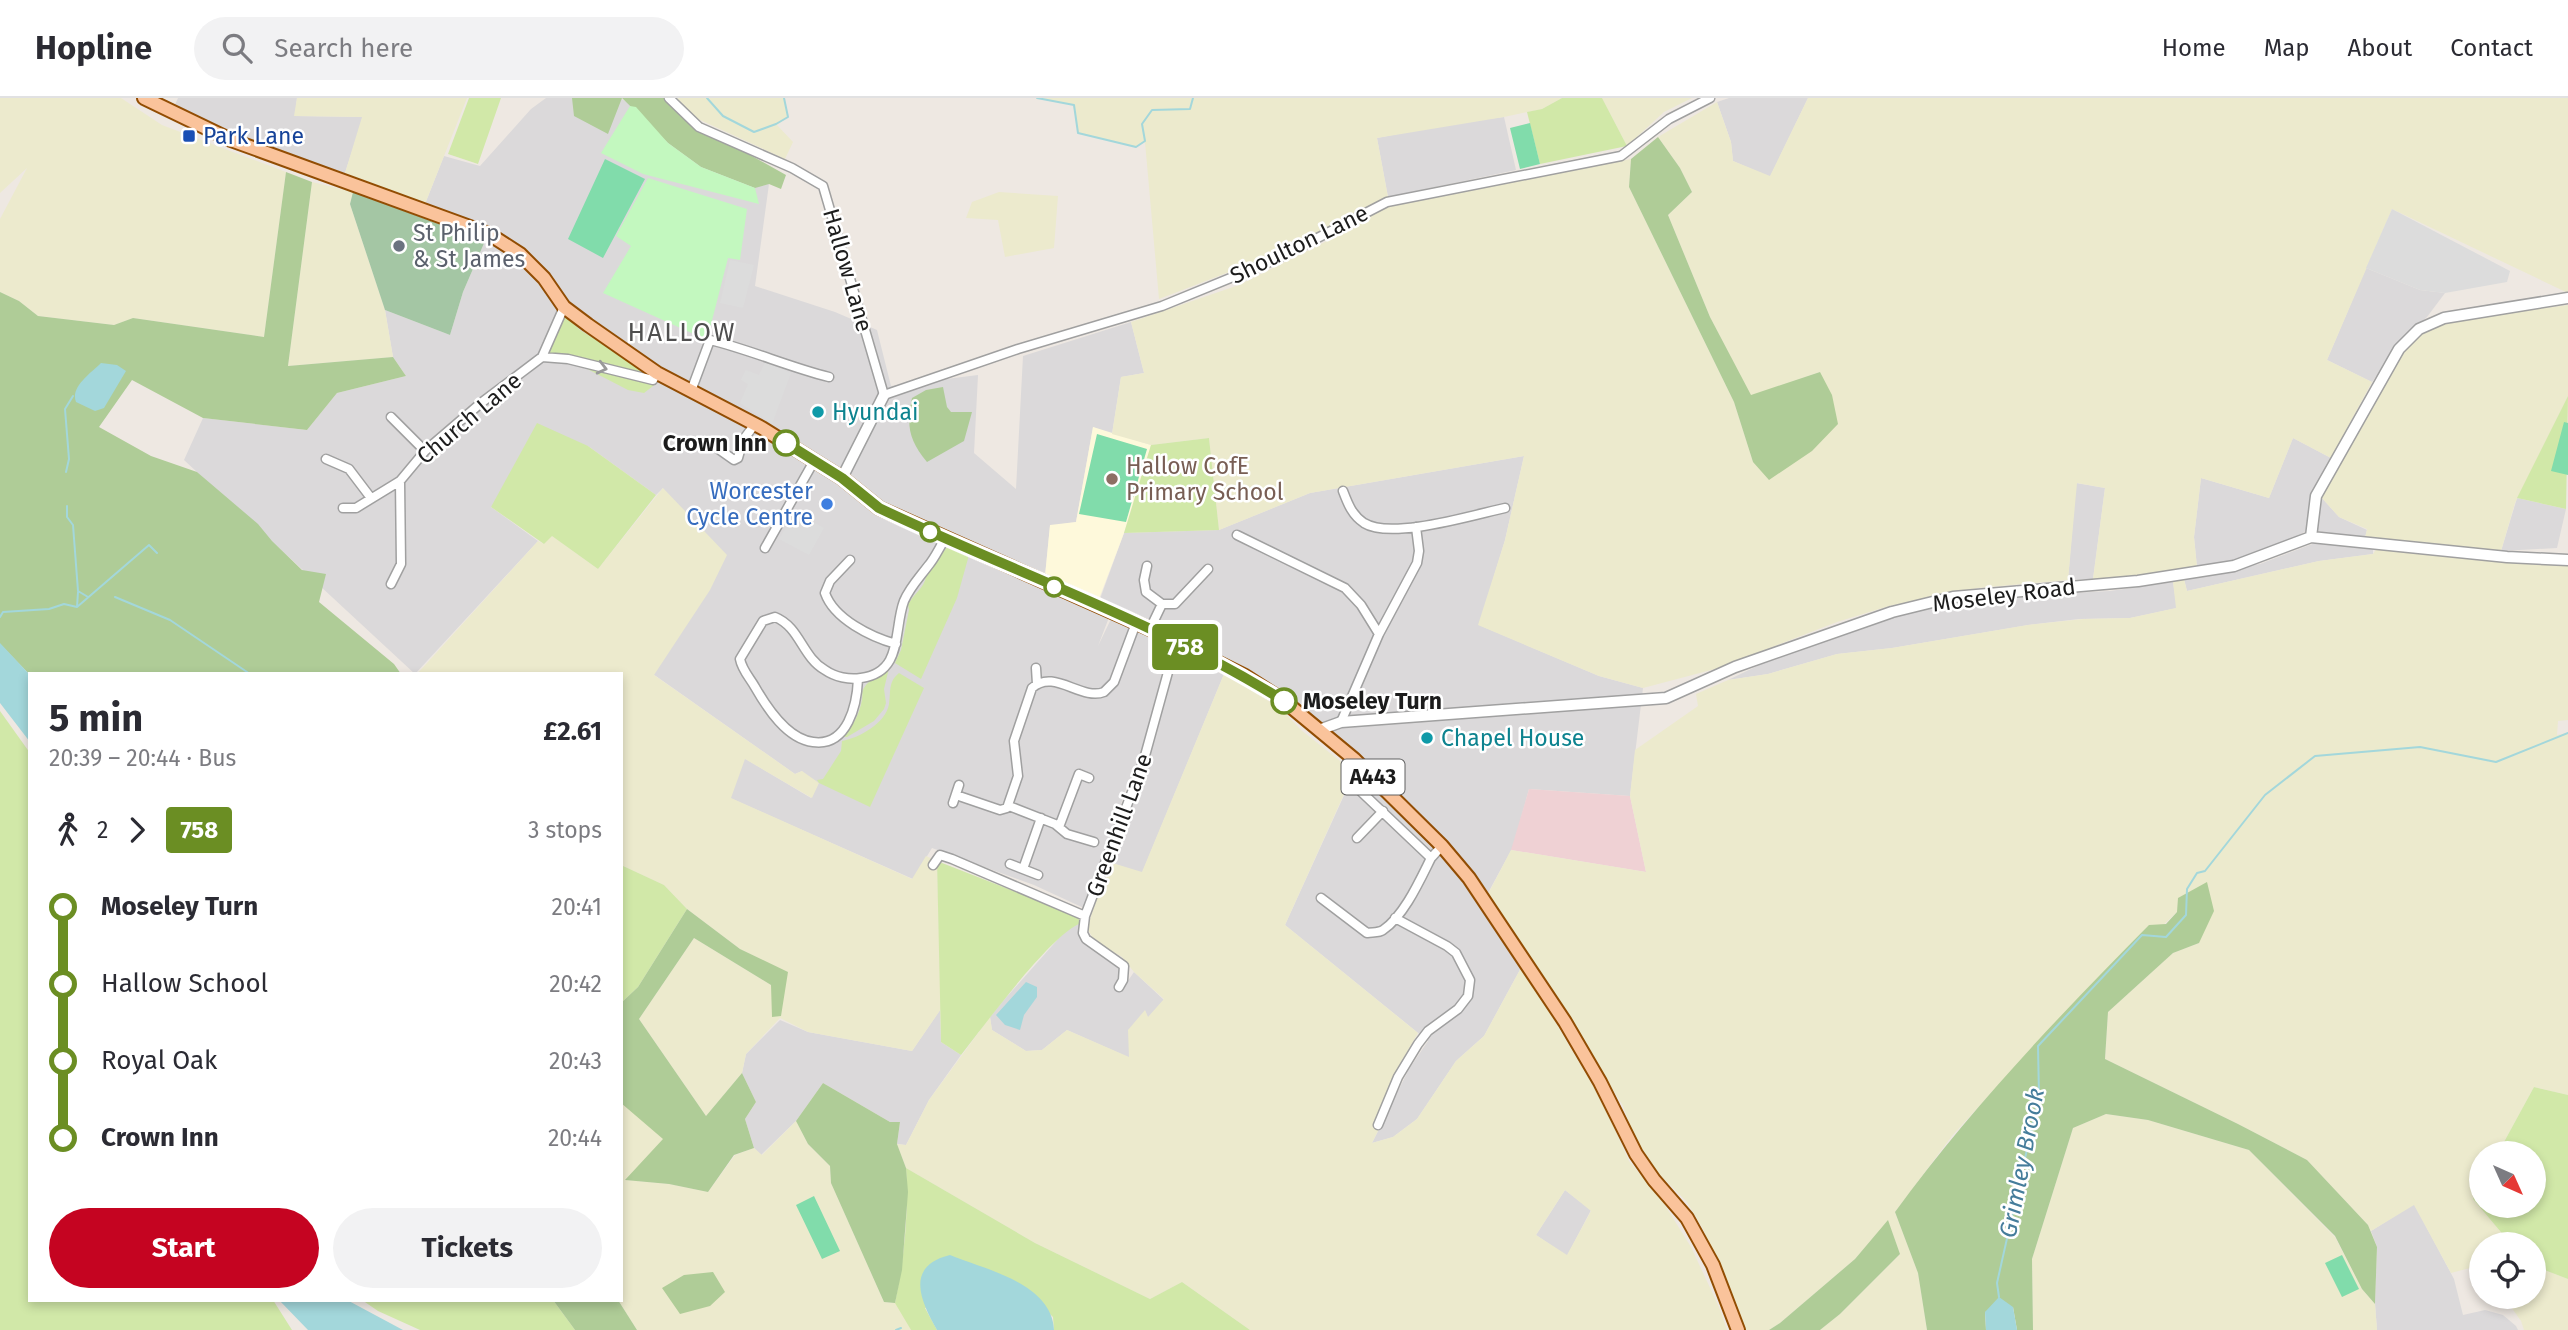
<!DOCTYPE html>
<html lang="en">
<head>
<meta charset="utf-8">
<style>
  :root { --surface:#fff; --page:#f2f2f3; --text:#2b2b33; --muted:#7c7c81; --line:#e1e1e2; --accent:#c50421 }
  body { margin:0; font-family:"Fira Sans",sans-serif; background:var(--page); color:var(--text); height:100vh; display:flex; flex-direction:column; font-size:26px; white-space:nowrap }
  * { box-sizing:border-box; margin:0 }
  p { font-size:23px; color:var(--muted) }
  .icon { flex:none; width:38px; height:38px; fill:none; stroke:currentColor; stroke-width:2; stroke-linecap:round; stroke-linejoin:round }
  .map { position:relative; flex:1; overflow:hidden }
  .details { position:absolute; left:28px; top:574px; width:595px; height:630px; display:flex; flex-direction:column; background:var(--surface); border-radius:0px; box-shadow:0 4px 10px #0003 }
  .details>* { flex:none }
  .badge { padding:0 14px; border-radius:5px; font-size:24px; line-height:46px }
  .needle { width:46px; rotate:135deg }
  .tools { position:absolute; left:2469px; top:1043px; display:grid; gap:14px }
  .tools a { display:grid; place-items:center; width:77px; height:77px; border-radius:50%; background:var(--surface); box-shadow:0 4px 10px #0003; font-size:35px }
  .map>.badge { position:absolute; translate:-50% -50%; box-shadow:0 0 0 4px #fff }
  .legs { display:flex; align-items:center; gap:10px; height:77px; padding:0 21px; font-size:23px }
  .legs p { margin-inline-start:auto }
  .summary { display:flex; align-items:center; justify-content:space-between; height:119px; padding:0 21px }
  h1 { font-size:38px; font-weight:700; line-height:52px }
  .action { display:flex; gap:14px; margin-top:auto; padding:14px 21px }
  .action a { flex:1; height:80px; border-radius:42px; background:var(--accent); color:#fff; font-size:28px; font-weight:700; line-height:80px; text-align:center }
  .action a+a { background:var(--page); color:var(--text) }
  ul { padding:0 21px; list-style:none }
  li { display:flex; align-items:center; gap:24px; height:77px; font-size:26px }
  li i { display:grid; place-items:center; width:10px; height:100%; margin:0 9px; background:currentColor }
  li i::after { content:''; width:18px; height:18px; margin:-9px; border:5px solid; border-radius:50%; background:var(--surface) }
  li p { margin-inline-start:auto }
  li:first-child i { background:linear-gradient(#0000 50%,currentColor 0) }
  li:last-child i { background:linear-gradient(currentColor 50%,#0000 0) }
  header { display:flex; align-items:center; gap:42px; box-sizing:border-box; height:98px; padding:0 35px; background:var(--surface); border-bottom:2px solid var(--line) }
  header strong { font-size:33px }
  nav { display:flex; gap:38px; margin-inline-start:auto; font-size:24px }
  .search { width:490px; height:63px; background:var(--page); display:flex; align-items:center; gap:18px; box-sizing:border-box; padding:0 24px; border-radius:38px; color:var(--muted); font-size:26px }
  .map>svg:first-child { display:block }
</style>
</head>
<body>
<header>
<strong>Hopline</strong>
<div class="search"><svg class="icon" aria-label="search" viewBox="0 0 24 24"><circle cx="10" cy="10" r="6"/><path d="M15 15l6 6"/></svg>Search here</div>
<nav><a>Home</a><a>Map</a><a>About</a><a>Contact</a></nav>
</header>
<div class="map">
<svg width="2568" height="1232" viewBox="0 0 2568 1232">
  <rect width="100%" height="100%" fill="#eee8e2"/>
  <path fill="#dbd9da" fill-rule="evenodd" d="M178,0H297L295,18L363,19L345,75L276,52L173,11Z
    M546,0H620L769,86L755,188L835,214L877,232L891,288L978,277L974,355L1016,391L1023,258L1131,224L1144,275L1121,279L1112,336L1093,329L1076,424L1050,428L1045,478L1100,501L1124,435L1219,432L1310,395L1524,358L1505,442L1479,527L1599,578L1643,590L1630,698L1529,691L1513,749L1482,806L1522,868L1484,938L1456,963L1417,1021L1393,1039L1372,1045L1409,971L1428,943L1285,827L1361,660L1231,568L1224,576L1142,775L1109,764L1138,688L1129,682L1086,811L1034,787L932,750L913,781L730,700L744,660L811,700L802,673L795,676L653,576L663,390L656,397L588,348L491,409L538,443L415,576L184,362L203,320L307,332L337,295L406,278L393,259L385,212L450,237L463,194L485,143L495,135L425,106L444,58L480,68L531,11ZM1113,509L1182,542L1165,589L1159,587L1169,548L1111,521L1098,548Z
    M1729,0H1808L1770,79L1733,63L1731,44L1717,4Z
    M1504,19L1516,72L1388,99L1377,40L1455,25Z
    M2366,170L2420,192L2445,195L2427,219L2409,235L2372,284L2327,262Z
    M2293,340L2331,360L2311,398L2306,433L2284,446L2242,461L2197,469L2194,439L2201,380L2269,400Z
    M2076,385L2105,390L2093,481L2068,482Z
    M2321,399L2339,419L2367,432L2365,440L2316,433Z
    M2517,400L2566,411L2557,450L2501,453Z
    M2315,445L2373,448V456L2319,463L2187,493L2184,481L2260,466Z
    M2173,484L2177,510L2130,520L2079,521L2028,527L1892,550L1837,556L1768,576L1728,582L1776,559L1890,519L1932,508L1986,499L2110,493Z
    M1081,825L1079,838L1082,843L1116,865L1120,871V878L1115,889L1121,893L1134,874L1164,902L1148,920L1145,913L1130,960L1067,932L1042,952L1026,953L992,932L990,919L1003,903L1059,840L1070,829Z
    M940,912L941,944L961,957L929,1002L906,1047L897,1046L900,1024H890L823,985L796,1023L761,1057L754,1050L745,1021L756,1004L742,975L746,956L780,922L808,934L912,953Z
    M1565,1092L1591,1112L1567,1158L1536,1137Z
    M2414,1106L2454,1181L2463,1217L2485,1212L2503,1217L2516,1228L2518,1232H2377L2375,1206L2377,1149L2371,1133Z"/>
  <path fill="#efd1d4" d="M1529,691L1630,698L1646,774L1511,752Z"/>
  <path fill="#fef9db" d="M1093,329L1151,347L1124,435L1099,501L1045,478L1050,427L1076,424Z"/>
  <path fill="#eceacd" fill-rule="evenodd" d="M0,0H121L162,27L286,74L264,239L133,220L114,227L38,218L19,203L0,194V121L27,70L0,95Z
    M297,0H467L425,106L345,75L362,19L294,18Z
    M677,0H784L788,19L777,27L793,44L785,61L698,21Z
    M1037,0H1562L1542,11L1504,19L1377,40L1388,99L1273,157L1159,201L1145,44L1136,49L1078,35L1073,7Z
    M1602,0H1692L1664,14L1627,48Z
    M1808,0H2568V195L2392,111L2327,262L2372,284L2331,360L2293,340L2269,400L2201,380L2194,439L2197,469L2130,479L2093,481L2105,390L2077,385L2068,482L1978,490L1889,508L1837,524L1715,571L1643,590L1599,578L1478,527L1505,442L1524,358L1310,395L1219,432L1209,340L1151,347L1112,336L1121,279L1144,275L1131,224L1239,187L1325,144L1383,110L1631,61L1629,89L1734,304L1753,364L1820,274L1751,298L1710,219L1668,117L1692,94L1680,70L1658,39L1717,4L1731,44L1733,63L1770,78Z
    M312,84L353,94L350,106L385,212L393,259L288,268Z
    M999,94L1058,98L1054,150L1005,159L998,122L966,120L972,104Z
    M2568,207V298L2515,405L2501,453L2365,440L2367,431L2339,419L2321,399L2405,250L2417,237L2437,227L2468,220Z
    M663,390L727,457L710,492L654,577L795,676L802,673L819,685L812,700L745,661L731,700L912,781L926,758L937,763L941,911L912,953L808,934L780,920L746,956L742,975L706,1018L639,921L694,840L771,887L788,875L740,851L687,811L664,787L621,767V576H417L538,443L544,446L551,437L598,471Z
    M2377,450L2568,467V622L2558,623L2557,637L2568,635V997L2534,989L2498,1055H2482L2481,1085L2473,1101L2511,1146H2482L2481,1167L2451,1175L2414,1107L2371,1133L2368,1127L2307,1062L2238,1026L2105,961L2108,914L2173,855L2199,845L2177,814L2011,973L1952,1038L1895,1114L1918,1175L1927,1232H1820L1840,1216L1900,1156L1888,1123L1855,1161L1780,1225L1769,1232H1746L1703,1131L1687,1104L1658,1075L1635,1040L1623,1008L1534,864L1488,796L1511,752L1646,774L1630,698L1635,652L1698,608L1696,596L1728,582L1768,576L1837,556L1892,550L2028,527L2083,521L2130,520L2176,510L2173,484L2184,481L2187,493L2319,463L2373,456Z
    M1224,576L1250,589L1280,610L1301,632L1354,674L1285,827L1418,935L1395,975L1374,1029L1379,1031L1372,1045L1393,1039L1417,1021L1456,963L1484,938L1522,868L1602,1003L1629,1063L1663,1104L1691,1149L1719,1209L1727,1232H1250L1182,1184L1150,1201L1035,1145L906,1070L897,1046L906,1047L929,1002L990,919L992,932L1026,953L1042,952L1067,932L1129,959L1128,932L1145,912L1148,919L1164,901L1134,874L1122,859L1095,844L1087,830L1109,764L1142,774ZM1565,1092L1591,1113L1567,1157L1536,1137Z
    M621,1003L664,1041L626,1082L669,1086L708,1094L735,1057L754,1050L762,1057L796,1023L808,1046L830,1068L831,1085L884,1204L897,1205L911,1232H637L618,1202H621Z
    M2106,1016L2148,1022L2249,1052L2335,1139L2362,1191L2375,1206L2377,1232H2033L2032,1161L2073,1030Z
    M2534,1168L2568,1181V1232H2524L2521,1223L2504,1199H2534Z"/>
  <path fill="#d1e8a8" d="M469,0H501L478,66L448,56Z
    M1562,0H1602L1627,48L1540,66L1527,14L1542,11Z
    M564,216L580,232L649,275L657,285L644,295L628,292L568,261L542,259Z
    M2568,298L2566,411L2517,400Z
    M537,325L588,348L656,397L598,471L552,438L544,446L491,409Z
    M1209,340L1219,432L1124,435L1151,347Z
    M947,449L969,457L957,500L921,581L895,565L901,552L909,512L908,507C912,497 925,490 926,478Z
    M889,570L884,591L886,605L884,611L874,623L847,639H842C853,629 860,615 862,601C863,594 861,595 864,590C869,580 881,579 889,570Z
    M899,575L924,590L870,709L819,685L817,682L823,681L841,653L842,643C859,640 886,625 889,606C891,593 888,584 899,575Z
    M0,613L30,655V1202H273L292,1232H0Z
    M937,763L1077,818L1081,825C1050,837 984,928 961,957L941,944Z
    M621,767L664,787L687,811L638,889L621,905Z
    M2534,989L2568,997V1181L2534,1168V1146H2511L2473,1101L2481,1085L2482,1108H2534V1055H2498Z
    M906,1070L1035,1145L1150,1201L1182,1184L1250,1232H1054L1053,1219L1015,1183L925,1210L937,1232H911L895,1205C904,1161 909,1115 906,1070Z
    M362,1202H553L575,1232H420L378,1213Z"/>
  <path fill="#afcc97" d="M572,0H668L682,19L786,77L781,91L769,86L755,90L701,69L668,45L622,0L608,36L574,18Z
    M1658,39L1680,70L1692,94L1668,117L1710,219L1751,297L1820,274L1832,297L1838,326L1812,353L1769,382L1753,364L1734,304L1629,89L1631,61Z
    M286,74L312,84L288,268L393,259L406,278L337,295L307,332L203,320L132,282L99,329L151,358L197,374L258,426L272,443L302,472L326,476L319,504L394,566L401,576L30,577L0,546V194L19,203L38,218L114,227L133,220L264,239Z
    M943,289L947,309L951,314H972L964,343L927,364C909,342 906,328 912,300L926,292Z
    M2207,784L2214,813L2199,845L2173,855L2108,914L2105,961L2238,1026L2307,1062L2368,1127L2377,1149L2375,1206L2362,1191L2335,1138L2249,1052L2148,1022L2106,1016L2073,1030L2032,1161L2033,1232H2017L2013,1209L1985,1214L1986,1232H1927L1918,1175L1895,1114C1970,1011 2059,918 2149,827L2166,826L2177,814L2178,800Z
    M687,811L740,851L788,874L781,918L772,919L771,887L694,840L639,921L706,1018L742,975L756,1004L745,1021L754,1050L734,1057L708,1094L669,1086L625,1082L663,1041L621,1005V905L638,889Z
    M823,985L890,1024H900L897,1046L906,1070L908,1094L902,1172L895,1205L884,1204L831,1085L830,1068L808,1046L796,1023Z
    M1888,1122L1900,1156L1840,1216L1820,1232H1769L1780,1225L1855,1161Z
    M713,1174L725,1194L710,1208L680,1216L662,1190L684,1177Z
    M553,1202H618L637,1232H575Z"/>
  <path fill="#a4c6a4" d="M353,94L485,143L463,194L450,237L385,212L350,106Z"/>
  <path fill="#c3f8bf" d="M630,8L636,9L668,45L701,69L755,90L759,106L643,76L601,55Z
    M648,80L747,111L740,162L728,160L707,242L603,195L631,148L616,138Z"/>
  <path fill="#81dcab" d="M1530,25L1540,66L1520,71L1510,30Z
    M605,61L645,81L603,160L568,141Z
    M2564,324L2568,325V377L2551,373Z
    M1097,336L1147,351L1126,424L1079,416Z
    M814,1098L840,1153L822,1161L796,1107Z
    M2342,1157L2359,1191L2342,1199L2325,1165Z"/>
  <path fill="#dcdcdc" d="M2392,111L2510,173L2507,184L2445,195L2420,192L2366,170Z
    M730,162L754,167L743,210L720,205Z
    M765,264L791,275L769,334L768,323L740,305L748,286L741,282L746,272L759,277Z
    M793,417L806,425L808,421L824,430L809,457L779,441Z"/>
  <path fill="#a3d7db" d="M101,265L117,267L126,273L104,310L95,313L76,304C70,289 91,275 101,265Z
    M0,545L30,577V644L0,605Z
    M1026,884L1037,889V899L1024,917L1020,932L1005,927L996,917Z
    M950,1157C986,1172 1052,1185 1054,1232H937C920,1202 905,1168 950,1157Z
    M1999,1199L2013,1209L2017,1232H1986L1985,1214Z
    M279,1202H347L403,1232H308Z"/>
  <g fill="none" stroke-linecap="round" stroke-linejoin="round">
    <path stroke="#a3d7db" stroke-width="2" d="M707,0L723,18L754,34L776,26L788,19L784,0
      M1037,0L1074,7L1078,35L1136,49L1145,43L1142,26L1152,12L1190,11L1193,0
      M66,374L69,361L65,311L73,298
      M67,408V419L73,427L78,493L88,499
      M115,499L170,522L250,576
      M77,509L78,494
      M0,519L3,514L49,511L64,506L77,509L149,447L157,455
      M1999,1199L1997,1185L2039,998L2038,948L2142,837L2166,839L2186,817L2187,791L2197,775L2205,773L2265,697L2315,658L2420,649L2496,664L2568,635
      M896,1232L901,1230"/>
    <defs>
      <path id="minor" d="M669,0L699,29L792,70L823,88L884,297L1018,251L1162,208L1277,161L1387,104L1621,58L1669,21L1710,0
        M542,259L568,261L653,282L657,275
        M691,293L710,242C751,252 789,269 829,279
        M391,319L425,353
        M707,343L734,362L738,360L743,342L755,326
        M326,361L349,371L371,400
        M1343,393C1348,406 1352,417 1364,425C1391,442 1473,417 1505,410
        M343,410H356L400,383
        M1237,437L1345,490L1361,507L1379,536L1341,624
        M765,450L814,363
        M850,462L830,483L825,495C834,521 871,539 896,546
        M1147,468L1144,482L1146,494L1162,506
        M391,486L401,466L400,383L425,353L481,305L542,259L564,209
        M1150,531L1162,506H1175L1208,471
        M1379,536L1417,465L1419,453L1416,429
        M1036,570L1037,586
        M858,581C857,606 848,649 813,644C787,641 767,610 755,589C750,580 742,572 740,561L763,523L775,519C800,529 802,559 825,572C835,579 849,582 861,580C904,574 893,532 904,503C910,489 919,480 928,468C935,460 939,450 945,441
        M1352,685L1431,760L1442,748
        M956,697L1000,712L1007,710L1018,678L1014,643L1032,590C1054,570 1081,603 1104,594L1114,584L1136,525
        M953,705L959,687
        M1009,708L1055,726L1067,736L1094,744
        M1059,729L1079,676L1089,680
        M1357,740L1383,713
        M1010,766L1038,777
        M933,767L940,757L952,761L1085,818
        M1023,771L1041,720
        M1321,800L1367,835C1372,834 1379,835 1383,832C1404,818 1420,782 1431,760
        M1119,889L1123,882L1124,868L1086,841L1083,835L1085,818L1143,665L1176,545
        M1378,1027L1398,979L1418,946L1428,933L1458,911L1468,898L1470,882L1456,855L1447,848L1395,820"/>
      <path id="tertiary" d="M842,380L884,297
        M2311,439L2316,398L2399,251L2419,231L2444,220L2568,200
        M1319,632L1341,624L1666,600L1735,569L1892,514L1953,499L2138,483L2234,468L2311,439L2507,459L2568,462"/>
      <path id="primary" d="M144,0L231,42L489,136L520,156L544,180L564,209L588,227L657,275L762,330L842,380L879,410L1150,531L1245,578L1284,603L1354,661L1442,748L1469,780L1565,924L1600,984L1636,1056L1654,1082L1687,1120L1713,1167L1738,1232"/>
    </defs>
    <use href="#minor" stroke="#a0a0a0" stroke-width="11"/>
    <use href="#tertiary" stroke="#a0a0a0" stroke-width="13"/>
    <use href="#primary" stroke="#924d03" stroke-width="16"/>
    <use href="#minor" stroke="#fff" stroke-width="8"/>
    <use href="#tertiary" stroke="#fff" stroke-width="10"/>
    <use href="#primary" stroke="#fac39b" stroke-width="12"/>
  </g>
  <defs><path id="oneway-chevron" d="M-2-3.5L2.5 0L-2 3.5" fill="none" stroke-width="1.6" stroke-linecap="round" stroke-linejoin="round" transform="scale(1.75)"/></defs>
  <use stroke="#999" href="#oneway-chevron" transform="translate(602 270) rotate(14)"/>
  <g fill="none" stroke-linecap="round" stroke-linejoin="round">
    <defs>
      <path id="line-1" d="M786,345L842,380L879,410C1013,474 1158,524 1284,603"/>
    </defs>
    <use href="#line-1" stroke="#fff" stroke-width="16"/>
    <use href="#line-1" stroke="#6b8e23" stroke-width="10"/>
  </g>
  <rect fill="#1a4fb4" stroke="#fff" stroke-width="2.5" x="182" y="31" width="14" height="14" rx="3.5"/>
  <circle fill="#6b7280" stroke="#fff" stroke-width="2.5" cx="399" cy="148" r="7"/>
  <g fill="#0f9aa8" stroke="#fff" stroke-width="2.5">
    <circle cx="818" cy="314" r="7"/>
    <circle cx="1427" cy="640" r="7"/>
  </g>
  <g fill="#fff" stroke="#6b8e23" stroke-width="3.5">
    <circle cx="786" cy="345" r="12"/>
    <circle cx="930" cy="434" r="9"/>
    <circle cx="1054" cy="489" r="9"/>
    <circle cx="1284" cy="603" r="12"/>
  </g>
  <circle fill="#8d6e63" stroke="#fff" stroke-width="2.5" cx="1112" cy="381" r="7"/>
  <circle fill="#3f7fe0" stroke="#fff" stroke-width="2.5" cx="827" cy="406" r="7"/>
  <g text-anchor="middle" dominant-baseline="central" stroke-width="5" stroke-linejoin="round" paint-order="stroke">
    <rect fill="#fff" stroke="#606060" stroke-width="2" x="1341.5" y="661.5" width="63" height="35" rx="5"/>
    <g font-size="21" font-weight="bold" fill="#1c1c1c">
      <text x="1373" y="679">A443</text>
    </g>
    <g font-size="23" fill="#164399" stroke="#fff" text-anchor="start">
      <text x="203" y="38">Park Lane</text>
    </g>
    <g font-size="23" fill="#5b616d" stroke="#fff" text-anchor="start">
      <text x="413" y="135">St Philip<tspan x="413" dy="26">&amp; St James</tspan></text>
    </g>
    <g font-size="23" fill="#1c1c1c" stroke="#fff">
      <text transform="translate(1299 146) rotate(-26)">Shoulton Lane</text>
      <text transform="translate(848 172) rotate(74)">Hallow Lane</text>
      <text transform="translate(469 320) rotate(-40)">Church Lane</text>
      <text transform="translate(2004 497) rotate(-7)">Moseley Road</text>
      <text transform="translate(1119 727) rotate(-70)">Greenhill Lane</text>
    </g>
    <g font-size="23" fill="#0d838f" stroke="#fff" text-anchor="start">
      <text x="832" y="314">Hyundai</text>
      <text x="1441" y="640">Chapel House</text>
    </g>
    <g font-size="23" font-weight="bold" fill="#1c1c1c" stroke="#fff" text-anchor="end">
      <text x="767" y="345">Crown Inn</text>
      <text x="1303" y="603" text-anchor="start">Moseley Turn</text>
    </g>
    <g font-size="23" fill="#785e54" stroke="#fff" text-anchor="start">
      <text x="1126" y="368">Hallow CofE<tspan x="1126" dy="26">Primary School</tspan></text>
    </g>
    <g font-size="23" fill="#366cbe" stroke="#fff" text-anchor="end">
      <text x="813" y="393">Worcester<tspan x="813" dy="26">Cycle Centre</tspan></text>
    </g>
    <g font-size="24" font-style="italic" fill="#457d9b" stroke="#fff">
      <text transform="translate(2022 1065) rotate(-79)">Grimley Brook</text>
    </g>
    <g font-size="26" letter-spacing="2" fill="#4f4f4f" stroke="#fff">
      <text x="682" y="234">HALLOW</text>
    </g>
  </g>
</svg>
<div class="tools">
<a><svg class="needle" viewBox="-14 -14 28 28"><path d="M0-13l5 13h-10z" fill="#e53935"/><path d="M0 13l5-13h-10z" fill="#7c7c81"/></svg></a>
<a><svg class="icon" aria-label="locate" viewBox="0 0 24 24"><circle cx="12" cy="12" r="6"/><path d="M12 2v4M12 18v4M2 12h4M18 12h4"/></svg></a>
</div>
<b class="badge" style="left:1185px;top:549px;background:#6b8e23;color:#fff">758</b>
<section class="details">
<div class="summary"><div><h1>5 min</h1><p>20:39 – 20:44 · Bus</p></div><b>£2.61</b></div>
<div class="legs"><svg class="icon" aria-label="walk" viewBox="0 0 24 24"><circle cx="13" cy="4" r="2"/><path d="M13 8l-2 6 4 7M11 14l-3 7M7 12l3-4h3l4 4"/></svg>2<svg class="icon" aria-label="forward" viewBox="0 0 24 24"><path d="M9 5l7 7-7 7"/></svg><b class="badge" style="background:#6b8e23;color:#fff">758</b><p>3 stops</p></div>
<ul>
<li><i style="color:#6b8e23"></i><b>Moseley Turn</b><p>20:41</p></li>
<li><i style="color:#6b8e23"></i><span>Hallow School</span><p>20:42</p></li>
<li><i style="color:#6b8e23"></i><span>Royal Oak</span><p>20:43</p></li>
<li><i style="color:#6b8e23"></i><b>Crown Inn</b><p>20:44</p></li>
</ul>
<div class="action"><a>Start</a><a>Tickets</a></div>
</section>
</div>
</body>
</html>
